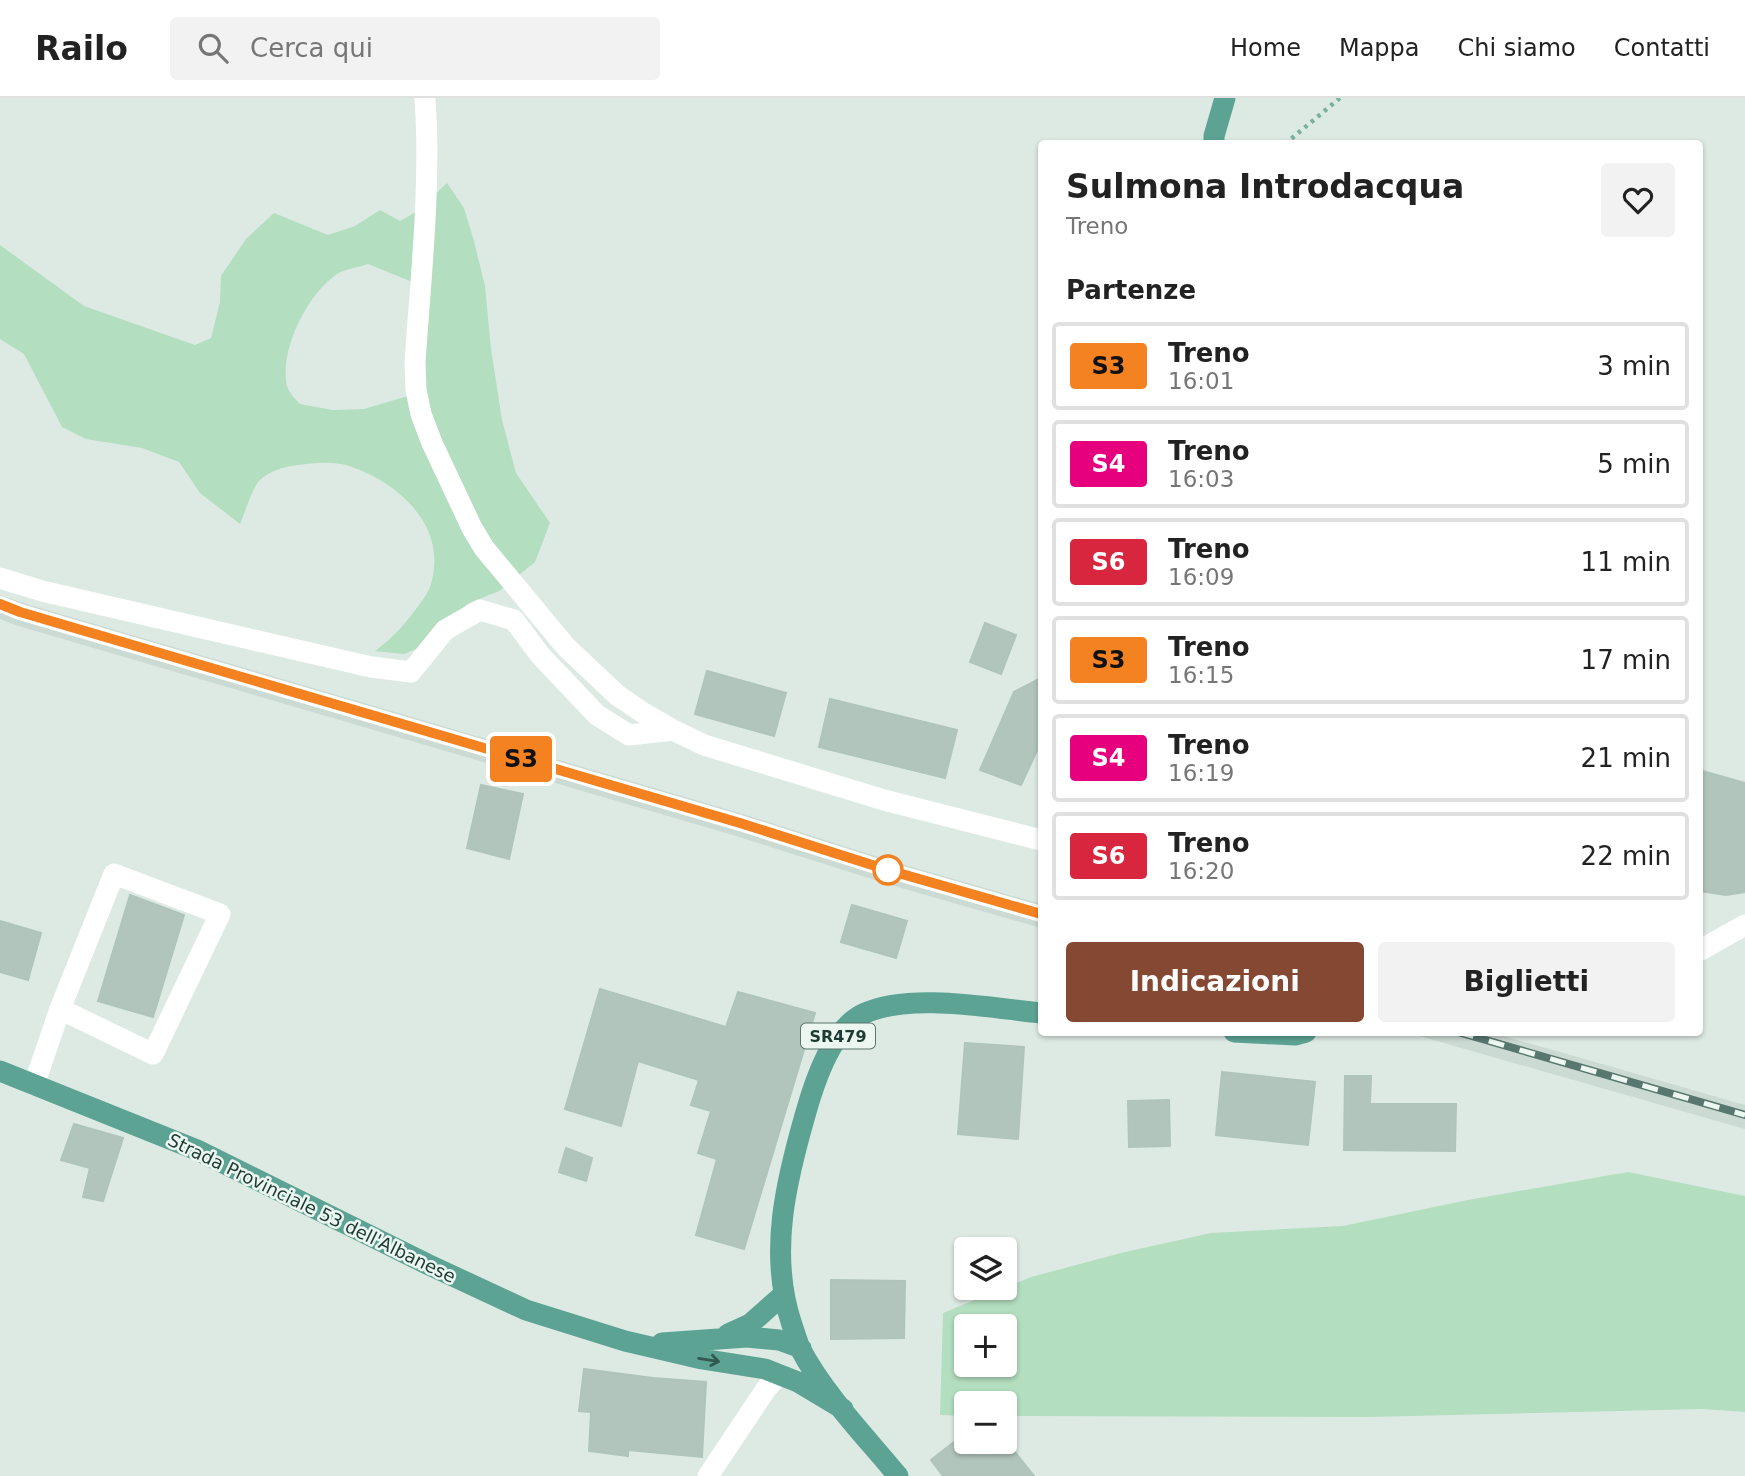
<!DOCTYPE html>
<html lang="it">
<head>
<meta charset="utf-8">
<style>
  :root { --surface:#fff; --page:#f2f2f2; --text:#222; --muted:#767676; --line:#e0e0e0; --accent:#854833 }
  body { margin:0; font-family:"DejaVu Sans",sans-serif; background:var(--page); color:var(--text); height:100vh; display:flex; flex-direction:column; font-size:26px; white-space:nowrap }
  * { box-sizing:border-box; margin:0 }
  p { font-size:23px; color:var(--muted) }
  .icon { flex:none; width:38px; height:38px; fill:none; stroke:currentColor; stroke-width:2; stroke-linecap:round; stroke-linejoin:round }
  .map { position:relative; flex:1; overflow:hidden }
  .side { position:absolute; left:1038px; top:42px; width:665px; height:896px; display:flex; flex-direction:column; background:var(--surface); border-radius:7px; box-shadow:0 2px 5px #0004 }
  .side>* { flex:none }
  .badge { padding:0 14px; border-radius:5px; font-size:24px; line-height:46px }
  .fabs { position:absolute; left:954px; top:1139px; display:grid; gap:14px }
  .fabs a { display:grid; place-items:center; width:63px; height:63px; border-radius:7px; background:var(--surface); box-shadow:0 2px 5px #0004; font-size:35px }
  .map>.badge { position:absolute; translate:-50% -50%; box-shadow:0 0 0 4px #fff }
  h2 { padding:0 28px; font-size:26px; line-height:63px }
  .round { display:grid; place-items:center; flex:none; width:74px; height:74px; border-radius:7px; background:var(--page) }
  .headline { display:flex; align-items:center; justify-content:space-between; height:119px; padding:0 28px }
  h1 { font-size:33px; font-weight:800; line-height:52px }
  .primary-button { display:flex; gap:14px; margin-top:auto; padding:14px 28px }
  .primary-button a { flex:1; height:80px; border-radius:7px; background:var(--accent); color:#fff; font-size:28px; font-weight:800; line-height:80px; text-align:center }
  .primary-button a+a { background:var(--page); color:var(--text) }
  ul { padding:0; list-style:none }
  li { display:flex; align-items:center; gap:21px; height:88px; margin:0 14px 10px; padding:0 14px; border:4px solid var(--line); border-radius:7px }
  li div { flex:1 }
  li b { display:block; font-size:26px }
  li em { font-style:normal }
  li .badge { min-width:77px; font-weight:700; text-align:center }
  header { display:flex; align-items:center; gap:42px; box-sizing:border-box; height:98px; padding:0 35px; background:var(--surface); border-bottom:2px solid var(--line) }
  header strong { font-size:33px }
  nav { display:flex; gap:38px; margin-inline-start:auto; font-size:24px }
  .search { width:490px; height:63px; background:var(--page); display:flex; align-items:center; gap:18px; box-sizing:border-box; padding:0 24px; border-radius:7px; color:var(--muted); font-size:26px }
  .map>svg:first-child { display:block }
</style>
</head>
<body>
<header>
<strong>Railo</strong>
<div class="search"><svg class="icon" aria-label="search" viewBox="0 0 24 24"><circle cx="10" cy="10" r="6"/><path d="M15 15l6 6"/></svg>Cerca qui</div>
<nav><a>Home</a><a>Mappa</a><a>Chi siamo</a><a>Contatti</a></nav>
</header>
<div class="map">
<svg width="1745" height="1378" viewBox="0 0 1745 1378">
  <rect width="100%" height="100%" fill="#ddeae4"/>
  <path fill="#cbdad3" d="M0,497L23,505L743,716L891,763L1041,806V830L884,785L736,738L15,527L0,521Z
    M1409,935H1493L1672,986L1745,1007V1031Z"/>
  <path fill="#b3debf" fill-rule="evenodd" d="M447,85L464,110L474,143L485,188L491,251L502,322L516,375L550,425L535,464L499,493L467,506L421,549L404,556L375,553C394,539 405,526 419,507C423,501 428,495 430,489C450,429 398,383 346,367C330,363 313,365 298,367C284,369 270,372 259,383C253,389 244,417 240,426L200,395L179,364L142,350L86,341L62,329L24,256L0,241V147L84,208L195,247L211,240L220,204L221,178L246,141L274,115L328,137L355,128L380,112L400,123L416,114ZM368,166L410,183L408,298L364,311L333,312L300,306C295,301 289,295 287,288C279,253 307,196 337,176C345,171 359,169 368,166Z
    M1628,1074L1745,1098V1314L1702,1311L1368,1319L1005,1318L1004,1306H966V1318L940,1317L943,1215L1031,1179L1125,1154L1211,1135L1343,1128L1468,1102ZM966,1228H1004V1267H966Z"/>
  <path fill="#b2c5bd" stroke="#afc4bc" stroke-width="2" d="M985,525L1016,537L1001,576L970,564Z
    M707,573L786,595L774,638L695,616Z
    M1041,580V644L1021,687L980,672L1014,594Z
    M830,601L957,632L945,680L819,649Z
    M1699,672L1745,685V794L1726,797L1699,793Z
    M481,687L523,696L509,761L467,750Z
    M130,797L184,817L153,919L98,903Z
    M852,807L907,823L896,860L841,844Z
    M0,823L41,835L28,882L0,874Z
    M600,891L726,929L738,894L815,915L744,1151L696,1137L717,1061L698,1055L711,1013L691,1007L699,982L638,963L621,1028L565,1011Z
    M965,945L1024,949L1018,1041L958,1036Z
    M1222,974L1315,984L1308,1047L1216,1037Z
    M1345,978H1371L1370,1006H1456L1455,1053L1344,1052Z
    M1169,1002L1170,1048L1129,1049L1128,1003Z
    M74,1026L123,1040L103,1103L83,1099L90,1070L61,1062Z
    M566,1050L592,1060L586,1083L559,1074Z
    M831,1182L905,1183L904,1240L831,1241Z
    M584,1271L653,1280L706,1284L702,1359L628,1352V1358L589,1353L591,1314L579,1313Z
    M954,1344H1007L1034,1378H943L931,1362Z"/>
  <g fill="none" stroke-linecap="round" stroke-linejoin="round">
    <path stroke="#7ab0a0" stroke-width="4.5" stroke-dasharray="3.5 5" stroke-linecap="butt" d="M1285,46L1340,0"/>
    <path stroke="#fff" stroke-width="21" d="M425,0C431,88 421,176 415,264L416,292L421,316L432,345L472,430L484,450L566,549L617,597L642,614L673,632L704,647L884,702L1041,742
      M0,480L42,493L371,569L411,574L445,532L480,512L514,522L540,557L597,617L629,637L673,632
      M1699,853L1745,827
      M34,987L60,911L114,776L220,816L153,956L60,911
      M708,1378L766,1291L779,1276"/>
    <path stroke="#5da393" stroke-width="21" d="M1214,46V38L1225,0
      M1234,934L1295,937L1306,934
      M0,973L197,1052L427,1166L526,1212L625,1243L702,1261L765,1271L798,1284L843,1311
      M728,1236L750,1226L784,1196
      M662,1245L747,1239L779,1242L801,1250
      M898,1378C865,1338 825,1297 801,1252C797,1244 795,1235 792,1227C768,1156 786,1083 806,1014C815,982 832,931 863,916C909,894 991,910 1041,915"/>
    <defs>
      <path id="rail" d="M0,506L20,514L740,725L888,772L1041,816
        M1458,934L1745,1017"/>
    </defs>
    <use href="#rail" stroke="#57776f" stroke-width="8"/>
    <use href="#rail" stroke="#edf7f2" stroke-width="5" stroke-dasharray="16" stroke-linecap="butt"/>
  </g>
  <defs><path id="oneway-shaft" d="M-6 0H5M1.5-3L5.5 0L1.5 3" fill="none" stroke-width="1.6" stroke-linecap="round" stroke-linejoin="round" transform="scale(1.75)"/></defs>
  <use stroke="#305a50" href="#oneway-shaft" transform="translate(709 1262) rotate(9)"/>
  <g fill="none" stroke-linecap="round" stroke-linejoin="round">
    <defs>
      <path id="line" d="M0,506L20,514L740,725L888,772L1041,816"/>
    </defs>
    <use href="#line" stroke="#fff" stroke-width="16"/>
    <use href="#line" stroke="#f58220" stroke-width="10"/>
  </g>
  <circle fill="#fff" stroke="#f58220" stroke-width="3.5" cx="888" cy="772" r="14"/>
  <g text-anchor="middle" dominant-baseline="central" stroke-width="5" stroke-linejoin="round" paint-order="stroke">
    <rect fill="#edf7f2" stroke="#5b736c" stroke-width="2" x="801" y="925.5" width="74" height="25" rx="5"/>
    <g font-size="16" font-weight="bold" fill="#1d3a33">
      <text x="838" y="938">SR479</text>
    </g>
    <g font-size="18" fill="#1d3a33" stroke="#edf7f2">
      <text transform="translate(312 1110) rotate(26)">Strada Provinciale 53 dell'Albanese</text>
    </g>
  </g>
</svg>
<div class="fabs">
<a><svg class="icon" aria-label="layers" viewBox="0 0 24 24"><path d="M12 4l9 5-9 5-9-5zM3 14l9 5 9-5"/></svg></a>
<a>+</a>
<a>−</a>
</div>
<b class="badge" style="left:521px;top:661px;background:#f58220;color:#111">S3</b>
<section class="side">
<div class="headline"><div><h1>Sulmona Introdacqua</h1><p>Treno</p></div><a class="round"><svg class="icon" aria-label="heart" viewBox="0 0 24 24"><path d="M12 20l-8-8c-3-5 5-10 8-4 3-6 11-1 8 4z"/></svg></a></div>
<h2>Partenze</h2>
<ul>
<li><span class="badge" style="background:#f58220;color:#111">S3</span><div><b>Treno</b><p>16:01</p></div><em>3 min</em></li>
<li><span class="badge" style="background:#e6007e;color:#fff">S4</span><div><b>Treno</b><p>16:03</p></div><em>5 min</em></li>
<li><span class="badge" style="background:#d7263d;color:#fff">S6</span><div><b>Treno</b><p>16:09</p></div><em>11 min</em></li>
<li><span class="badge" style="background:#f58220;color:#111">S3</span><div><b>Treno</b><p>16:15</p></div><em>17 min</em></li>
<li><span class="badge" style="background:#e6007e;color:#fff">S4</span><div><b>Treno</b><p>16:19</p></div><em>21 min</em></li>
<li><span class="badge" style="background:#d7263d;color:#fff">S6</span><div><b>Treno</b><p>16:20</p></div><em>22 min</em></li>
</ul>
<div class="primary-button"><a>Indicazioni</a><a>Biglietti</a></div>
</section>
</div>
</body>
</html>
